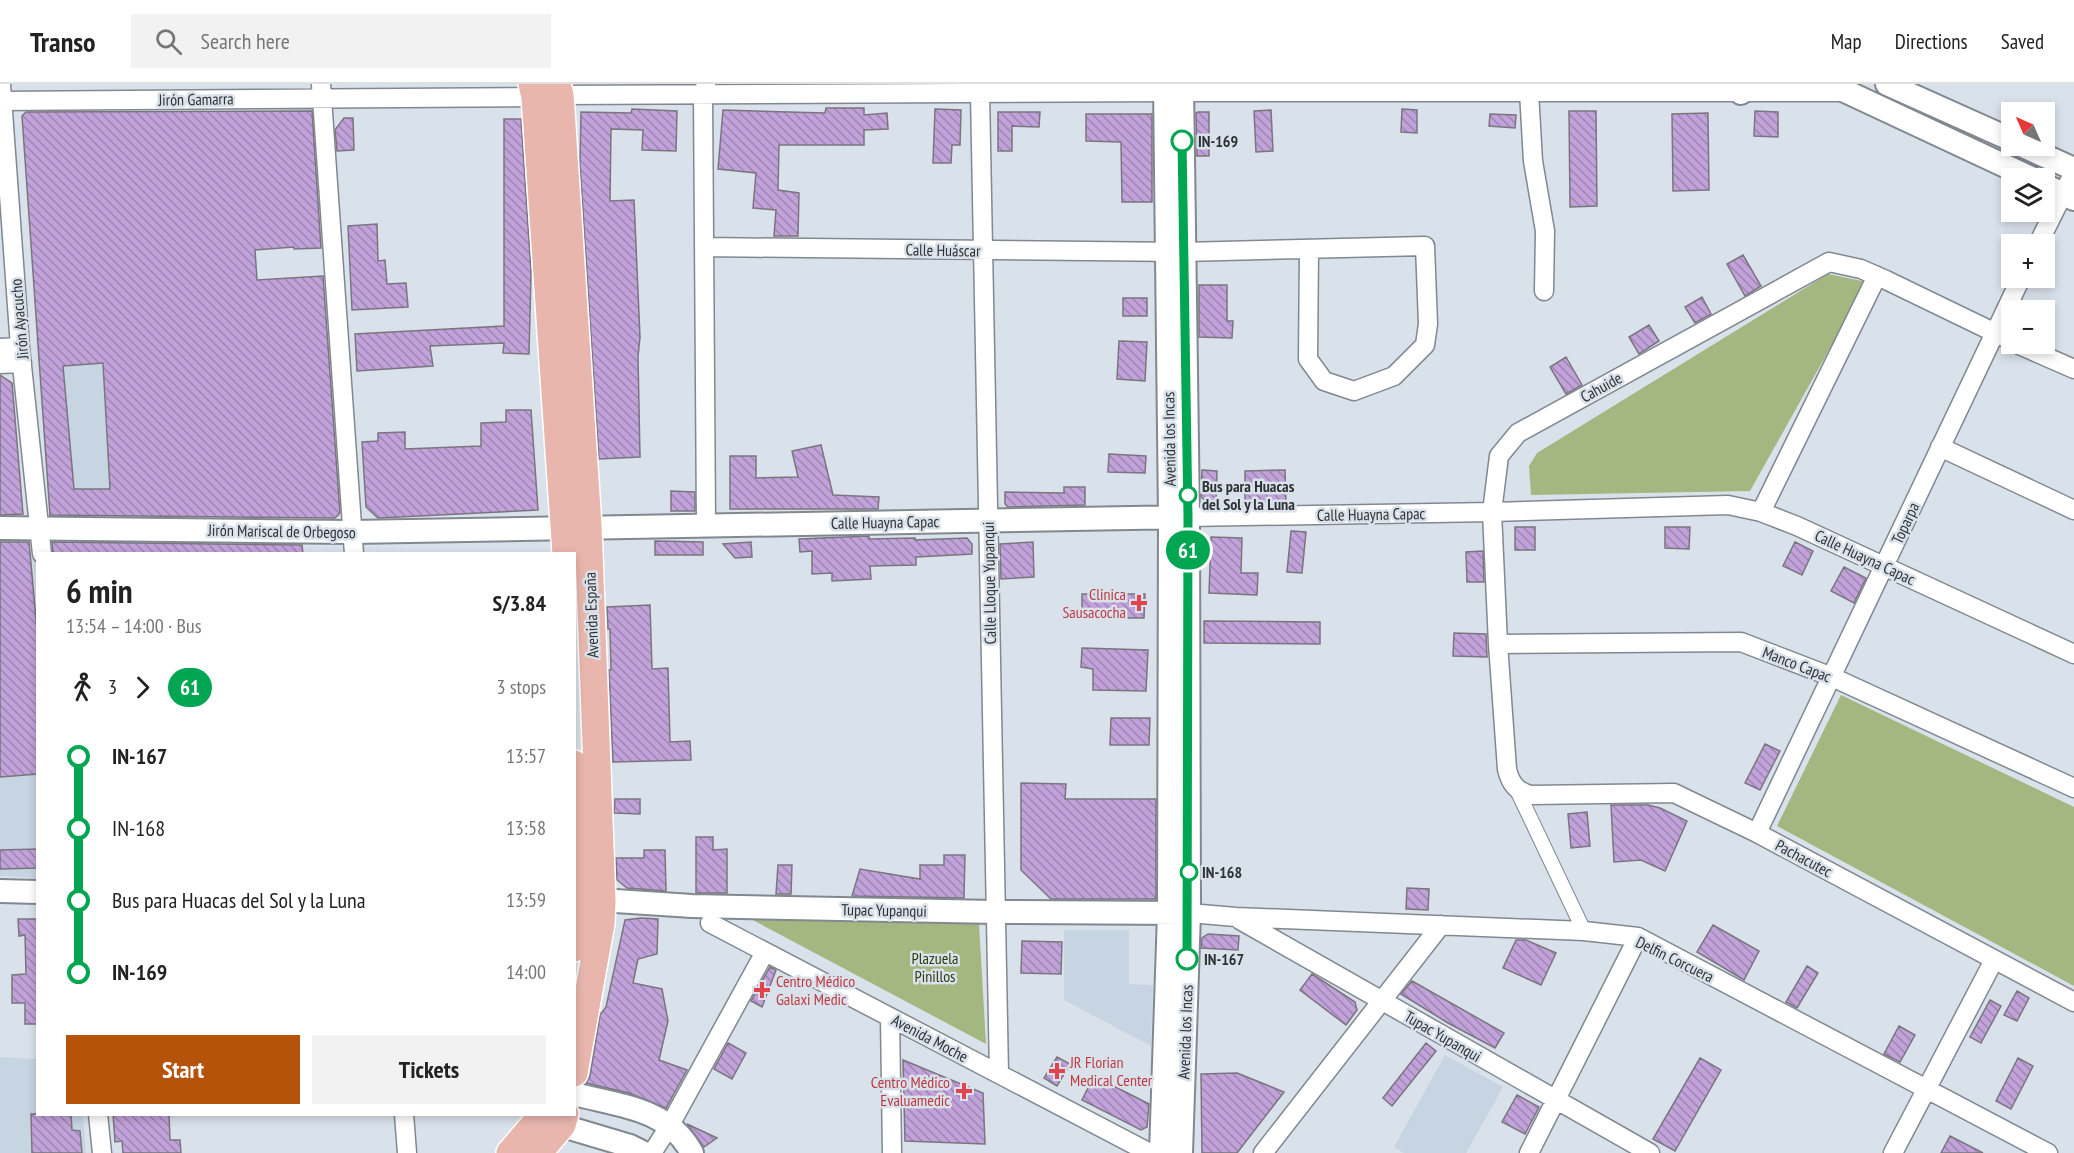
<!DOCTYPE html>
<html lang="en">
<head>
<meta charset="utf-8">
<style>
  :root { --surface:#fff; --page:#f2f2f2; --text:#222; --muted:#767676; --line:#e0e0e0; --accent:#b45309 }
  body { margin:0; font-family:"PT Sans Narrow",sans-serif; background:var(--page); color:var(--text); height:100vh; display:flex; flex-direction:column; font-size:22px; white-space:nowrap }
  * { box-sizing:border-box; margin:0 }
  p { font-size:20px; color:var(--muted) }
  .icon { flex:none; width:33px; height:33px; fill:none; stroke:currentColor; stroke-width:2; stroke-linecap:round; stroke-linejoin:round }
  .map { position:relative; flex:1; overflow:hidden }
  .drawer { position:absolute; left:36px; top:468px; width:540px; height:564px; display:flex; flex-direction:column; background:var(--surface); border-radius:0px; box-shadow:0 3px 9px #0003 }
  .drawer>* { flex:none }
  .badge { padding:0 12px; border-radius:20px; font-size:21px; line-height:39px }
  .needle { width:39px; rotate:315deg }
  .tools { position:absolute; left:2001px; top:18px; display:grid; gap:12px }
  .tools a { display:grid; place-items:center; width:54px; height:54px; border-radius:0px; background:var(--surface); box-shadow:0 3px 9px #0003; font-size:30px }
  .map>.badge { position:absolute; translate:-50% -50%; box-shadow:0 0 0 3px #fff }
  .legs { display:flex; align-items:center; gap:9px; height:66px; padding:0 30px; font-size:20px }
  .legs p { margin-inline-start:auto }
  .summary { display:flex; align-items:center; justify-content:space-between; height:102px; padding:0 30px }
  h1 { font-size:33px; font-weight:800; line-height:45px }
  .cta { display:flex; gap:12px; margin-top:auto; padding:12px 30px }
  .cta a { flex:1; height:69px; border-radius:0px; background:var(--accent); color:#fff; font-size:24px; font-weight:800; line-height:69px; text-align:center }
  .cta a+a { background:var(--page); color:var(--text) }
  ul { padding:0 30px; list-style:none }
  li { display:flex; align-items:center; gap:21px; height:72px; font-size:22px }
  li i { display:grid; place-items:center; width:9px; height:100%; margin:0 8px; background:currentColor }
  li i::after { content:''; width:15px; height:15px; margin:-8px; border:4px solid; border-radius:50%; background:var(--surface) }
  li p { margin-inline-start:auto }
  li:first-child i { background:linear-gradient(#0000 50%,currentColor 0) }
  li:last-child i { background:linear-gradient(currentColor 50%,#0000 0) }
  header { display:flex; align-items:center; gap:36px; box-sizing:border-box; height:84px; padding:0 30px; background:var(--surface); border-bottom:2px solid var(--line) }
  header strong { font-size:28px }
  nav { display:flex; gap:33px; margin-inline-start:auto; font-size:21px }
  .search { width:420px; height:54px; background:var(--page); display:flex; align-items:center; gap:15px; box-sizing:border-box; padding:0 21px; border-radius:0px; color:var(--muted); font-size:22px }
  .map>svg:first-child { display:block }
</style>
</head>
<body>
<header>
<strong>Transo</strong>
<div class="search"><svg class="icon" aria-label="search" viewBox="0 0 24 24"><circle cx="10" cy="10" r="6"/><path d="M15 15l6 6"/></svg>Search here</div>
<nav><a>Map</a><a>Directions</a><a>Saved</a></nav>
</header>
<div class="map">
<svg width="2074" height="1069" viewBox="0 0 2074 1069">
  <defs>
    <pattern id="building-back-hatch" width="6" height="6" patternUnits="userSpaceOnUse" patternTransform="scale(1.5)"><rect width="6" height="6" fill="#c2a2da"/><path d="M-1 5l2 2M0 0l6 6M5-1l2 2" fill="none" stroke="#9e85b2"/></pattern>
  </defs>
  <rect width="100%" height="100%" fill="#d9e1ea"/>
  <path fill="#c7d5e2" d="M126,246L153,434L50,435L36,254Z
    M37,628V794L0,792V630Z
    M1064,846H1129V900L1153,901L1151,962L1064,916Z
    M1445,971L1503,1003L1466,1069H1404L1394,1063Z
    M0,973L37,975L38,1030L83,1031L86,1069H0Z"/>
  <path fill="#a5b780" d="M1828,190L1867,198L1750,407L1531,411L1529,382L1537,369Z
    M1841,611L2074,723V902L1777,742Z
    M749,834L979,840L986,960Z"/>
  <path fill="url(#building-back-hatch)" stroke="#7a757e" stroke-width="1.5" fill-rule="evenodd" d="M826,24H864V31L887,29L888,45L864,46V61H779L778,106L799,109L798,152H774L776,126L753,124L756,89L718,85L723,26L825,29Z
    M632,25L677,27L676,67L642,66L643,46L611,45L610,117L634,116L640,253L638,273L640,373L599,375L580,81L581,28L631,29Z
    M935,25L961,26L960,61H952L951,79H933Z
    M1402,25L1417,26V49L1401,48Z
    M1271,26L1273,67L1256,68L1254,27Z
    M312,27L321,164L294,165V163L255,166L257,196L323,192L340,429L335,434L50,431L22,32L26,28ZM103,279L110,405H74L63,282Z
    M1569,27H1596L1597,122L1570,123Z
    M1755,27L1778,28V53L1754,52Z
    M998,28H1040L1039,43L1012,42V67H998Z
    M1198,28H1209V72H1197L1196,29Z
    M1708,29L1709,106L1673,107L1672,30Z
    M1086,30H1152V118H1122L1121,58L1086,57Z
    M1490,30L1516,31L1515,44L1489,42Z
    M344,34H353L354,66L337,67L335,46Z
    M504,35H521L531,188L529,270L503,269L504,259L430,262L433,282L357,287L355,250L504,242Z
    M377,140L378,177L385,176L387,200L406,199L408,223L352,226L348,142Z
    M1743,171L1761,202L1745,212L1727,180Z
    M1199,201H1227V237H1233L1232,254L1199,253Z
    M1702,213L1711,230L1695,239L1685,223Z
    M1123,214H1147V232H1123Z
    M1649,241L1659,257L1639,270L1629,253Z
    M1119,257L1147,258L1145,297L1117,295Z
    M1566,273L1582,301L1566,310L1550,283Z
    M0,291L12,299L23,430L0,431Z
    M506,326H531L538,426L378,434L366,423L362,358L378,357V349L405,348V365L481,362V339L506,338Z
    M821,361L833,411L879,413L878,425H730V372H756V394L798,393L792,367Z
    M1109,370L1146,372L1145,389L1108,388Z
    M1202,386L1217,387L1216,417H1206L1201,413Z
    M1285,386L1286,418L1245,419V387Z
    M1064,403H1085V421L1008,423L1005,420V408L1064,409Z
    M671,407L695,408V427H671Z
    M1515,443H1535V466H1515Z
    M1665,443H1690L1689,465L1665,464Z
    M1291,447L1306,448L1302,489L1287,488Z
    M869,452V455L915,454V456L967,454L972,460V470L916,473V481L870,482L871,495L832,497V489L812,490V467L800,468L799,455Z
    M1211,453L1242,454L1241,489H1258L1257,511L1209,509Z
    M655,457L703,458V471H655Z
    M0,458H29L38,557V690L0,693Z
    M52,458L302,461L303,470H53Z
    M751,458L752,473L735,474L723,460Z
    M1033,458L1034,493L1001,495L1000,460Z
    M1795,458L1813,467L1802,491L1783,482Z
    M1483,467L1484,498H1467L1466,468Z
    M1844,483L1866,494L1854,519L1831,507Z
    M1082,510H1145L1144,534H1082Z
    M650,521L652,585L668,584L670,658L690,657L691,676L613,678L609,586H611L610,545H608L607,523Z
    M1204,537L1320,538V560L1204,559Z
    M1454,549L1486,550L1487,573L1453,572Z
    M1082,564L1148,566L1146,607L1093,606V585L1081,583Z
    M1111,634H1150L1149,661H1110Z
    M1765,660L1780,667L1760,706L1745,699Z
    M1021,699L1066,700L1065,715H1156V815H1051L1021,786Z
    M615,715H640V730L614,729Z
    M1611,721H1648L1660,724L1687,737L1665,787L1641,776L1614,778Z
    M1587,728L1590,762L1571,764L1568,730Z
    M696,753H713V766L727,765V809H696Z
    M38,765V784L0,785V766Z
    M644,766H665L666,807L627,804L617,796L616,774H644Z
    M944,771H965L964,814L852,812L860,785L920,795V781H944Z
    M778,781H792L791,810H776Z
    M1407,804L1429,805L1428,826L1406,825Z
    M641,834L658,835L657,870L638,875L633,899L662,905L668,937L659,976L687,986L666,1024L629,1009L586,999L590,992L600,931L606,923L625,836Z
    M18,835H38V940H25V919H12V891L26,890L25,851L19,852Z
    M1713,841L1759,867L1744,896L1697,868Z
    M1208,850L1239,852L1238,866L1201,864L1202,854Z
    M1516,856H1526L1556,869L1541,901L1503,884Z
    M1022,857L1062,858L1061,890L1021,889Z
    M1807,882L1818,889L1797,924L1786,918Z
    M770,883L776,886L762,923L751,917Z
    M1312,890L1355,918L1357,926L1346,941L1300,906Z
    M1412,897L1504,949L1495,964L1448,939L1401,910Z
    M2017,907L2029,914L2017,937L2004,931Z
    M1990,916L2001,922L1981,959L1970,953Z
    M1899,942L1915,951L1900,978L1884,970Z
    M728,959L746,969L732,995L714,985Z
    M1426,959L1436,967L1392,1022L1383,1014Z
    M1057,973L1070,980L1057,1002L1044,994Z
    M1700,974L1721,986L1675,1067L1653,1055Z
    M2018,974L2033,982L2011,1025L1996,1017Z
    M903,976L983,1009L985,1060L905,1057Z
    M1237,989L1284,1008L1237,1069H1202L1201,990Z
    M1094,992L1149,1020L1147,1043L1141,1046L1082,1016Z
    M1517,1011L1539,1023L1525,1050L1502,1038Z
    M31,1030H71L72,1046L80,1047L82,1069H32Z
    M113,1030H169L170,1056H180L181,1069H123L122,1057L115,1058Z
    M687,1040L717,1054L704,1063Z
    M1950,1052L1983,1069H1941Z"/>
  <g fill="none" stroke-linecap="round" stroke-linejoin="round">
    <defs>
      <path id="pedestrian" d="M1516,704L1584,847"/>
      <path id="minor" d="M1,0L20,263L42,470
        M321,0L354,470
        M1529,8L1533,77L1545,147L1544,207
        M980,9L999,990
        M0,17L535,13L560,11L1165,8H1846
        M2038,160L2074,88
        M704,163L1183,168L1425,162L1428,240L1425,261L1394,292L1354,307L1324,297L1308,275L1309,165
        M2012,257L1886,196L1861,185L1829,178L1518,349L1499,372L1492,428L1498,560L1507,685C1510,699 1517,708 1531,711L1674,709L1757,749L2074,918
        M2017,260L2074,285
        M0,264L20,263
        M0,280L22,279
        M1940,363L2074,426
        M1761,428L1877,192
        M1188,433L1492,428L1728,421L1761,428L1797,442L2074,570
        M706,440L703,10L706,0
        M1498,560L1741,558L1832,593L2074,704
        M1757,749L2021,194
        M1189,829L1236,833L1584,847L1638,853L2048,1069
        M1240,836L1650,1069
        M710,839L1150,1069
        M890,933L892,1069
        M98,1030L102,1069
        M404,1030L407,1069
        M652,1069L670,1041L765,868
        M1263,1069L1441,841
        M1529,1069L1638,853
        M1893,1069L1994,876"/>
      <path id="tertiary" d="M1830,0L2031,94
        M1887,0L2012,56
        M1741,9L1752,0
        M2023,62L2074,85
        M2044,101L2074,115
        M0,444L352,448L1188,433
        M0,807L38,808
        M585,815L692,822L996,828L1185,829
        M574,1010C620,1022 668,1024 692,1069
        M546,1037L630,1062L644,1069
        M1161,1069L1169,829L1170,433L1165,0
        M1181,1069L1189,829L1188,433L1182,0"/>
      <path id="primary" d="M532,0L535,13L566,470
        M557,0L560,11L588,442L602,817L601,839L574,989
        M574,680L580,815V837L574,864
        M510,1069L539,1035L540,1030
        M538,1069L562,1041L565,1030"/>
    </defs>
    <use href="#pedestrian" stroke="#818890" stroke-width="16"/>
    <use href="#minor" stroke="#818890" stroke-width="21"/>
    <use href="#tertiary" stroke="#818890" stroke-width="26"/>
    <use href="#primary" stroke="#fff" stroke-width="30"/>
    <use href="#pedestrian" stroke="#fff" stroke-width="14"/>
    <use href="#minor" stroke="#fff" stroke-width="18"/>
    <use href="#tertiary" stroke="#fff" stroke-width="22"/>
    <use href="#primary" stroke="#e8b6ad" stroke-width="27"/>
  </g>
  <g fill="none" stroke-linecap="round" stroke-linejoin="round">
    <defs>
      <path id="line-1" d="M1182,57L1188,433L1187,875"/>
    </defs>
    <use href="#line-1" stroke="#fff" stroke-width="14"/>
    <use href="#line-1" stroke="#00a651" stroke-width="9"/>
  </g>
  <g fill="#fff" stroke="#00a651" stroke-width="3">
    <circle cx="1182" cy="57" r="10"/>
    <circle cx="1188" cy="411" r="8"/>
    <circle cx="1189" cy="788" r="8"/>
    <circle cx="1187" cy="875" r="10"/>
  </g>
  <g fill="#e0444e" stroke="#d9e1ea" stroke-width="2">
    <path d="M1136 510h6v6h6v6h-6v6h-6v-6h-6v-6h6z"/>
    <path d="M759 897h6v6h6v6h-6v6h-6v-6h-6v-6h6z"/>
    <path d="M1054 978h6v6h6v6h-6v6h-6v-6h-6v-6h6z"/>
    <path d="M961 998h6v6h6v6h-6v6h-6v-6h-6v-6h6z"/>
  </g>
  <g text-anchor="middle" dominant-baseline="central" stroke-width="5" stroke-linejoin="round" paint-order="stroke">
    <g font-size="16" fill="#303336" stroke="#d9e1ea">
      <text transform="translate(196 15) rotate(-1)">Jirón Gamarra</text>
      <text transform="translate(943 166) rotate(1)">Calle Huáscar</text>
      <text transform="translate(19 235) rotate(-95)">Jirón Ayacucho</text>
      <text transform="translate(1601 303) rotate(-29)">Cahuide</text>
      <text transform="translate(1169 355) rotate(-91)">Avenida los Incas</text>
      <text transform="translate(1371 430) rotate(-1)">Calle Huayna Capac</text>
      <text transform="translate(885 438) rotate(-1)">Calle Huayna Capac</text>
      <text transform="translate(1905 439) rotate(-65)">Toparpa</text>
      <text transform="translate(282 447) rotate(1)">Jirón Mariscal de Orbegoso</text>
      <text transform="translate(1865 473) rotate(25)">Calle Huayna Capac</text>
      <text transform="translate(989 499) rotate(-91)">Calle Lloque Yupanqui</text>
      <text transform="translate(591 531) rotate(-92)">Avenida España</text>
      <text transform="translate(1797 580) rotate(21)">Manco Capac</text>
      <text transform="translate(1804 774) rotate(28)">Pachacutec</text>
      <text transform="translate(884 826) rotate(1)">Tupac Yupanqui</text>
      <text transform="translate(1675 875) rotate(26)">Delfin Corcuera</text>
      <text transform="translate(1185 948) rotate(-88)">Avenida los Incas</text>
      <text transform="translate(1443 952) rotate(30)">Tupac Yupanqui</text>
      <text transform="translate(930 954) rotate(28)">Avenida Moche</text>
    </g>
    <g font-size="16" font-weight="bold" fill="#303336" stroke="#d9e1ea" text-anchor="start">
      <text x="1198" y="57">IN-169</text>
      <text x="1202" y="402">Bus para Huacas<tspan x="1202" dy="18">del Sol y la Luna</tspan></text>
      <text x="1202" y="788">IN-168</text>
      <text x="1204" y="875">IN-167</text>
    </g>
    <g font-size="16" fill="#be3a42" stroke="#d9e1ea" text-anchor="end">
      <text x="1126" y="510">Clinica<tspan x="1126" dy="18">Sausacocha</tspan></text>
      <text x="776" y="897" text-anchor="start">Centro Médico<tspan x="776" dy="18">Galaxi Medic</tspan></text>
      <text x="1070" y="978" text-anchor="start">JR Florian<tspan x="1070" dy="18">Medical Center</tspan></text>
      <text x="950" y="998">Centro Médico<tspan x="950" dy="18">Evaluamedic</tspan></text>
    </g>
    <g font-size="16" fill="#2f3a0d" stroke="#d9e1ea">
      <text x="935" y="874">Plazuela<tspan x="935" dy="18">Pinillos</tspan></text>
    </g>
  </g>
</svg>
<div class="tools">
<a><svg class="needle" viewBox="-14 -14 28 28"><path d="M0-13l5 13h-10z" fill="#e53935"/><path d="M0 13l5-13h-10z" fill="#767676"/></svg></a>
<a><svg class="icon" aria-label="layers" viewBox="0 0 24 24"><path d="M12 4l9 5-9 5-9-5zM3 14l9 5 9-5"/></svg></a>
<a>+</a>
<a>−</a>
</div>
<b class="badge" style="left:1188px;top:466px;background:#00a651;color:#fff">61</b>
<section class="drawer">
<div class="summary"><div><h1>6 min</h1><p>13:54 – 14:00 · Bus</p></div><b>S/3.84</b></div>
<div class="legs"><svg class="icon" aria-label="walk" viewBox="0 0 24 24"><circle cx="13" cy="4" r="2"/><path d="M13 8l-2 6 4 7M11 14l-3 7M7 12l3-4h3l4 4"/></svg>3<svg class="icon" aria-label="forward" viewBox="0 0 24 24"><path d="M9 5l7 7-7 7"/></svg><b class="badge" style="background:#00a651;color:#fff">61</b><p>3 stops</p></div>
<ul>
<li><i style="color:#00a651"></i><b>IN-167</b><p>13:57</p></li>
<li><i style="color:#00a651"></i><span>IN-168</span><p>13:58</p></li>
<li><i style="color:#00a651"></i><span>Bus para Huacas del Sol y la Luna</span><p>13:59</p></li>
<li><i style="color:#00a651"></i><b>IN-169</b><p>14:00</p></li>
</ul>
<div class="cta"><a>Start</a><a>Tickets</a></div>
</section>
</div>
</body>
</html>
